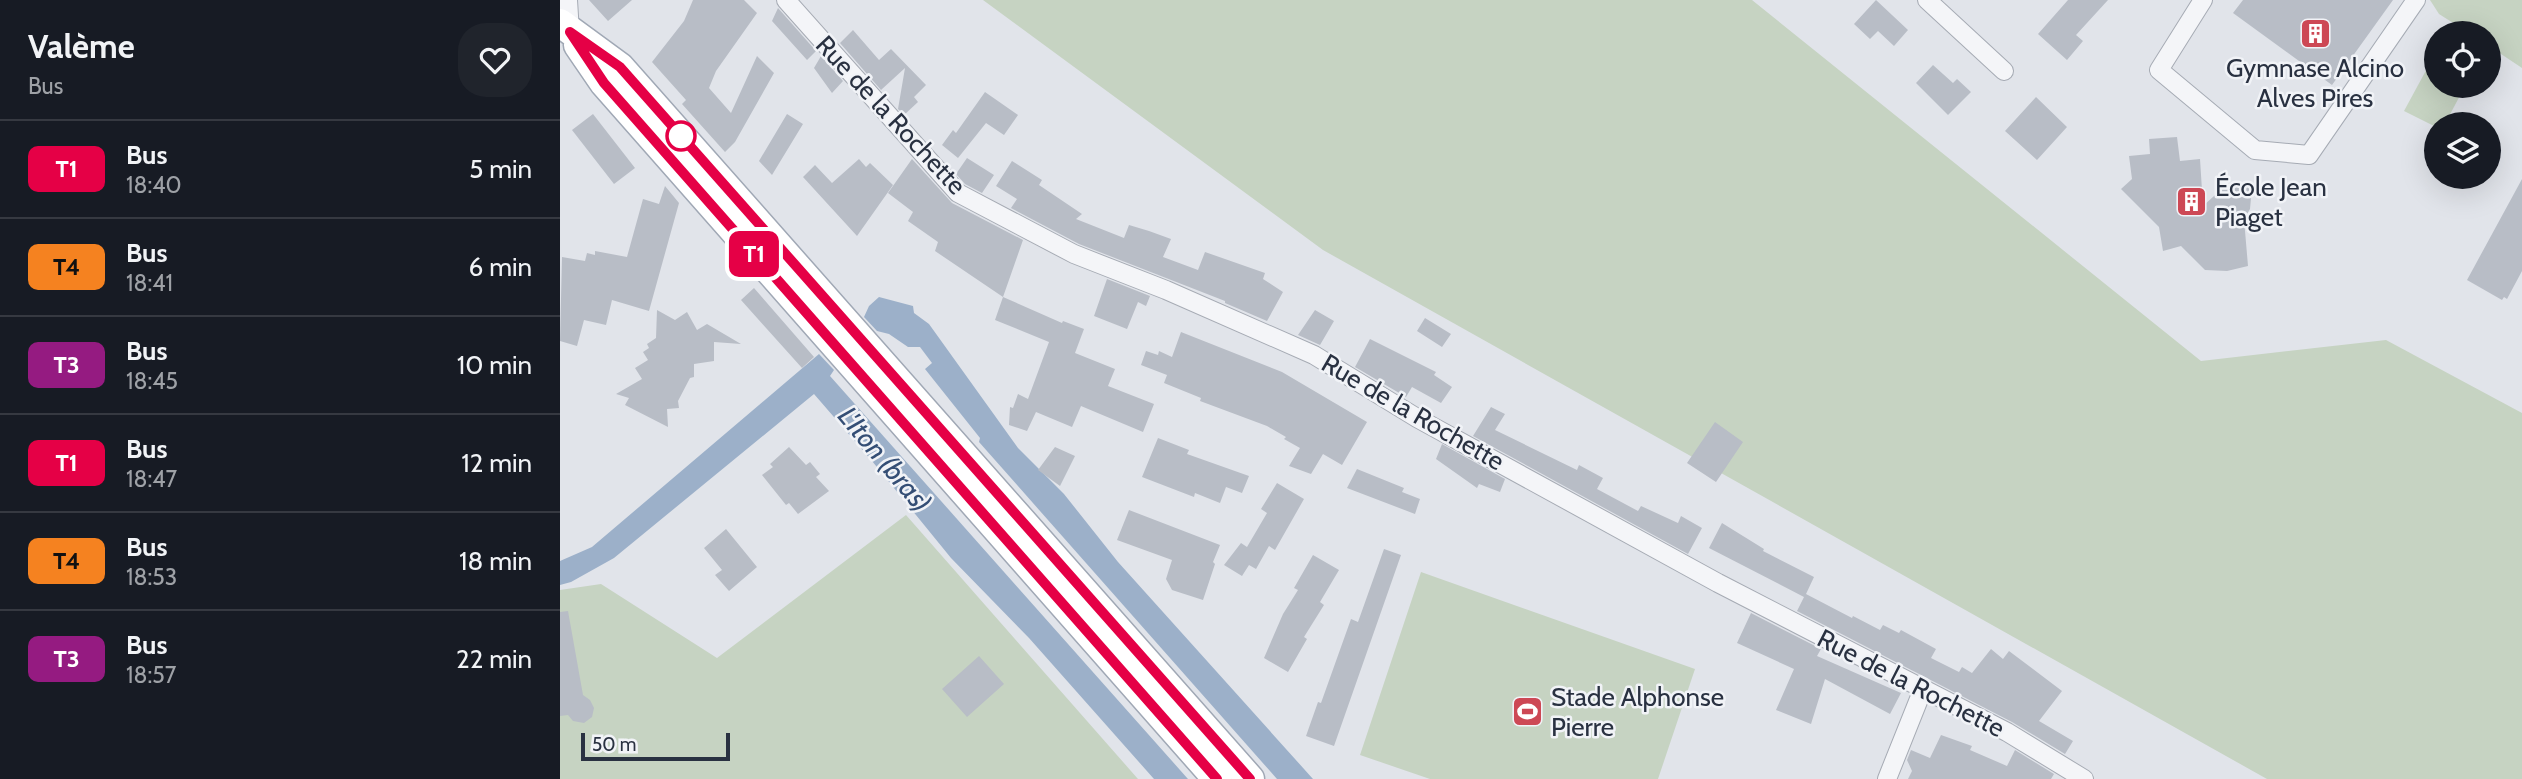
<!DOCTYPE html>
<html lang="fr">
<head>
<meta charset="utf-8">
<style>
  :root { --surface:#171b24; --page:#20242c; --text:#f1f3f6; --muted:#9ea1a6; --line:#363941 }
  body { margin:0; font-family:Cabin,sans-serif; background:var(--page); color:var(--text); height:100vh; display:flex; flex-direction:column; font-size:26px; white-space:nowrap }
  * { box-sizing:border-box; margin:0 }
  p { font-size:23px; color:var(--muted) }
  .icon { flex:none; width:38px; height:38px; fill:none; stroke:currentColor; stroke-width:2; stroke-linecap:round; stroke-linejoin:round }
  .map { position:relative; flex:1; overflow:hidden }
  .sheet { display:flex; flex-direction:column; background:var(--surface); width:560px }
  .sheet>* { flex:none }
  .badge { padding:0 14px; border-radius:10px; font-size:24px; line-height:46px }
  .tools { position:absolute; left:1864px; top:21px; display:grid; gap:14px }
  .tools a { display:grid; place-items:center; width:77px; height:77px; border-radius:50%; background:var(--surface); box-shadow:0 7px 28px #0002; font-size:35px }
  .scale { position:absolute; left:21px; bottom:18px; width:149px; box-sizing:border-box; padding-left:7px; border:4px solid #293141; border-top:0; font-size:19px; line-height:24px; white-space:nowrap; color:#293141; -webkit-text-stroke:5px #f1f3f7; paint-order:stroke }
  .map>.badge { position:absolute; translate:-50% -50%; box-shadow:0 0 0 4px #fff }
  .round { display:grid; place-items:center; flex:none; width:74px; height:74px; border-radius:28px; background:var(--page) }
  .summary { display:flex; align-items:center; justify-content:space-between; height:119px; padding:0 28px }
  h1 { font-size:33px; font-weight:800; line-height:52px }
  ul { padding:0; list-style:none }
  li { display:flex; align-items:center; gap:21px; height:98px; padding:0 28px; border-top:2px solid var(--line) }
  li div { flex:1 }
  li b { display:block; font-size:26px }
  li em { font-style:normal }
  li .badge { min-width:77px; font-weight:700; text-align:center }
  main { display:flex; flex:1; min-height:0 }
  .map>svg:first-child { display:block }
</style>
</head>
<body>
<main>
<section class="sheet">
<div class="summary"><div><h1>Valème</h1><p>Bus</p></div><a class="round"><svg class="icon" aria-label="heart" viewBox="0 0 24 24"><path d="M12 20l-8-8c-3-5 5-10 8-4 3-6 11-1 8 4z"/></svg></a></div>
<ul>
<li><span class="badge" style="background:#e50046;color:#fff">T1</span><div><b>Bus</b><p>18:40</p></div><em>5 min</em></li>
<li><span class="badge" style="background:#f58220;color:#111">T4</span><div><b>Bus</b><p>18:41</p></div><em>6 min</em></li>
<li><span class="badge" style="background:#951b81;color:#fff">T3</span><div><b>Bus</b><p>18:45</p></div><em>10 min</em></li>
<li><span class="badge" style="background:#e50046;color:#fff">T1</span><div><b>Bus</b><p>18:47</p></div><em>12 min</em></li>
<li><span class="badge" style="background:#f58220;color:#111">T4</span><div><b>Bus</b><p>18:53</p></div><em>18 min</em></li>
<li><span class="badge" style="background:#951b81;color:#fff">T3</span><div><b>Bus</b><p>18:57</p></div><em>22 min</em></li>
</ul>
</section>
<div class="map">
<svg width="1962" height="779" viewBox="0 0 1962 779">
  <rect width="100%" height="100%" fill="#e1e4ea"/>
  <path fill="#c6d3c2" d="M423,0H1192L1641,361L1826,340L1962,413V779H1707L763,250Z
    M1870,0H1962V68L1929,46L1928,33H1909L1879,14Z
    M1876,52V86H1905L1885,124H1876V127L1844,111Z
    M346,515L578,779H0V590L41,584L157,658Z
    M861,572L1135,669L1098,779H870L800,755Z"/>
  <path fill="#9cb0c9" d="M319,297L353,306L354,313L369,324L458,448L504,494L558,562L753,779H717L419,442L420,438L365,369L372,363L360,347H348L329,334L317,331L304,317L309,306Z
    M259,354L274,370L270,376L628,779H594L469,638L391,558L312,461L254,394L54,558L11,582L0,585V561L32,547Z"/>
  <path fill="#b8bdc6" d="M29,0H72L48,21Z
    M133,0H184L197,13L156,71L149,88L171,113L197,56L214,73L175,142L165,152L122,104L126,100L92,62L124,21Z
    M1316,0L1348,30L1334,46L1318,31L1310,39L1294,24Z
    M1508,0H1548L1516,35L1523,41L1507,60L1478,34Z
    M1683,0H1833L1772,85L1673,13Z
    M218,8L256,51L247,60L212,21Z
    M293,30L319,60L331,49L366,85L354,97L358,102L344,115L338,109L345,68L321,90L280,43Z
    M261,56L283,81L272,93L254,68Z
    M1373,65L1393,83L1397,79L1411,92L1388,115L1356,83Z
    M425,92L458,115L444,135L426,123L398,158L382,145L393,130L396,133Z
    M1476,97L1507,127L1477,160L1445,131Z
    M33,114L75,168L54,184L12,130Z
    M227,114L243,124L212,175L199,161Z
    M1617,137L1620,161L1640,159L1643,206L1665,186L1692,187L1690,209L1684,219L1688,266L1667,271L1645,270L1621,246L1603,251L1599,227L1561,189L1572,179L1569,156L1590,154L1589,139Z
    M407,158L434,175L422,193L405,184L396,174Z
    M299,159L306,167L310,163L333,185L297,236L243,177L255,165L272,183Z
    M352,159L392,203L463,240L443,297L375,251L378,242L348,221L353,212L328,193Z
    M452,161L482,180L479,185L522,214L516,219L564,238L569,225L589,231L611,239L603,257L638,270L645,252L705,273L703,279L723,292L707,321L665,303V301L519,244L451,208L457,199L436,186Z
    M1962,179V271L1947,299L1944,297L1942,300L1907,280Z
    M105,186L119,203L89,311L52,300L46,325L24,320L17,346L0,341L2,257L25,261L27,253L35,255V251L67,257L83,199L99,204Z
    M547,279L590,296L586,306L578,302L567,329L534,316Z
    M194,288L254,357L242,368L181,300Z
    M443,297L502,323L503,321L524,329L515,353L555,369L548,386L594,404L583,432L521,406L512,427L476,412L467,431L449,425L450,407L453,408L458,394L468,399L489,342L435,320Z
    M97,310L115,320L127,312L137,330L147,324L181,344L154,342V361L134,364V377L130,378L118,401L119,408L107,409L108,427L65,405L69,398L56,394L82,379L75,368L88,360L83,352L89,348L87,344L96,338Z
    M755,310L774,321L760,345L738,335Z
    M865,318L891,334L882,347L857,331Z
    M621,332L722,372L807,422L782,465L763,454L751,474L729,466L740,448L724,439L726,437L707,426L640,401L641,398L604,383L607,375L581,365L586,351L598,355L599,351L612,357Z
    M810,339L876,372L874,375L892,387L881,403L852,387L846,397L795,367Z
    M931,407L945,414L935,430L1017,470L1019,465L1043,478L1037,489L1078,511L1081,506L1118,523L1121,516L1142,528L1128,554L913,436Z
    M1155,422L1183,442L1156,482L1127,463Z
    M598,438L629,450L627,454L689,476L682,493L666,487L660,503L635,493L634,497L582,477Z
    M882,444L945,479L940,492L919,484L917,488L876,459Z
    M229,447L246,465L250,462L260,474L256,477L269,491L238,514L229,503L226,505L202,475L213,467L210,464Z
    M495,447L515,456L500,486L478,470Z
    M797,469L844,488L842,492L860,499L855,514L787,488Z
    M717,483L744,499L715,550L709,546L696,569L689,565L682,576L664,565L681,543L687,547L707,513L701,509Z
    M569,510L660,545L653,562L655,564L643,600L612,590L606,579L612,560L557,540Z
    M1162,523L1204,549L1203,551L1254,577L1246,594L1292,618L1293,616L1320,630L1323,625L1339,633L1341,630L1376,649L1371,658L1399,672L1402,667L1412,673L1431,649L1443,659L1449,651L1502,691L1479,721L1513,741L1505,754L1452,722L1237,611L1244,597L1149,548Z
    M166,529L197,567L169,591L155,575L162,570L144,548Z
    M824,549L841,555L774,746L746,736L758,702L761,703L791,619L798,622Z
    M753,555L779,570L760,602L764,605L744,637L747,639L728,672L704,658L723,614L738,590L734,588Z
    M8,611L23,695L30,700L34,708L32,717L24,723L13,721L8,715L0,716V612Z
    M1191,613L1261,649L1257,656L1341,693L1330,714L1265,679L1251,724L1216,710L1234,669L1177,643Z
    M419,656L444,684L407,717L382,689Z
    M1381,735L1412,746L1410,750L1447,766L1455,750L1494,774L1491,779H1348L1352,771L1347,760L1351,750L1370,758Z"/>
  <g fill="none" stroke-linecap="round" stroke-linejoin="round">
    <defs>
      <path id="street" d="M8,0L10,32
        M226,0L398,193L514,254L606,290L754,355L857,418L1158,583L1447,732L1524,779
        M1367,0L1444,71
        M1643,0L1599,70L1695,150L1749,155L1856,0
        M1327,779L1363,689"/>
      <path id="primary" d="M0,23L60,67L690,779
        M18,45L44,83L657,779"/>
    </defs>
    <use href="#street" stroke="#a6abb4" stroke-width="20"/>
    <use href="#primary" stroke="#a0a8b5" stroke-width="31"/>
    <use href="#street" stroke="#f4f5f8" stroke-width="18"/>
    <use href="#primary" stroke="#fff" stroke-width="28"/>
  </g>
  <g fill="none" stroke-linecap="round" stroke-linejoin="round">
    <defs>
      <path id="line" d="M657,779L44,83L10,32L60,67L690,779"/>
    </defs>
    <use href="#line" stroke="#fff" stroke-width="16"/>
    <use href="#line" stroke="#e50046" stroke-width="10"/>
  </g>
  <defs>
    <symbol id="building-square" viewBox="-11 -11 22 22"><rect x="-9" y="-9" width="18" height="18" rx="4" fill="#cd4855" stroke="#f1f3f7"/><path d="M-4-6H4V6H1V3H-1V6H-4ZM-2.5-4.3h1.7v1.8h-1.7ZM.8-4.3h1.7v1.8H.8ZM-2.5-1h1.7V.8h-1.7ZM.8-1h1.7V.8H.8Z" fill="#fff"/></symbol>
    <symbol id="stadium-square" viewBox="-11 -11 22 22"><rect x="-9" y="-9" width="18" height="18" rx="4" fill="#cd4855" stroke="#f1f3f7"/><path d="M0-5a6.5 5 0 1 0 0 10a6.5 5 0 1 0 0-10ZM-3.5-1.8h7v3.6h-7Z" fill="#fff"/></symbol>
  </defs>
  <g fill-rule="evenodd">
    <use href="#building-square" x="1738" y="16" width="35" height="35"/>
    <use href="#building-square" x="1614" y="184" width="35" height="35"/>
    <use href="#stadium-square" x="950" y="694" width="35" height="35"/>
  </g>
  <circle fill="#fff" stroke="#e50046" stroke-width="3.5" cx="121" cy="136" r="14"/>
  <g text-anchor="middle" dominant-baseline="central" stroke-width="5" stroke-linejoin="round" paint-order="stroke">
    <g font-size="26" fill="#293141" stroke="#f1f3f7" text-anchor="start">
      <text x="1755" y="68" text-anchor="middle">Gymnase Alcino<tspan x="1755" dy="30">Alves Pires</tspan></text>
      <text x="1655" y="187">École Jean<tspan x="1655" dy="30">Piaget</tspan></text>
      <text x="991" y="697">Stade Alphonse<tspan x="991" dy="30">Pierre</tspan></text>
    </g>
    <g font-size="26" fill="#293141" stroke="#f1f3f7">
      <text transform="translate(331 115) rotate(47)">Rue de la Rochette</text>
      <text transform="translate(853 412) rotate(30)">Rue de la Rochette</text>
      <text transform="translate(1351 683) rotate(27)">Rue de la Rochette</text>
    </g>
    <g font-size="28" font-style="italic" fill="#344e75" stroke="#f1f3f7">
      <text transform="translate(325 459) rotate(50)">L'Iton (bras)</text>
    </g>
  </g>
</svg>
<div class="tools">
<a><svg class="icon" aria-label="locate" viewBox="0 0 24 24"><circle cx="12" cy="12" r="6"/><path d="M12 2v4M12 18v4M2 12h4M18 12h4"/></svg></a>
<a><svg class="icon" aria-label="layers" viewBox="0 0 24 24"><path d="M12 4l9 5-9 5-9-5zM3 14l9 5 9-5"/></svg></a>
</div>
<div class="scale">50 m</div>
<b class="badge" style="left:194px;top:254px;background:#e50046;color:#fff">T1</b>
</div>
</main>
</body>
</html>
